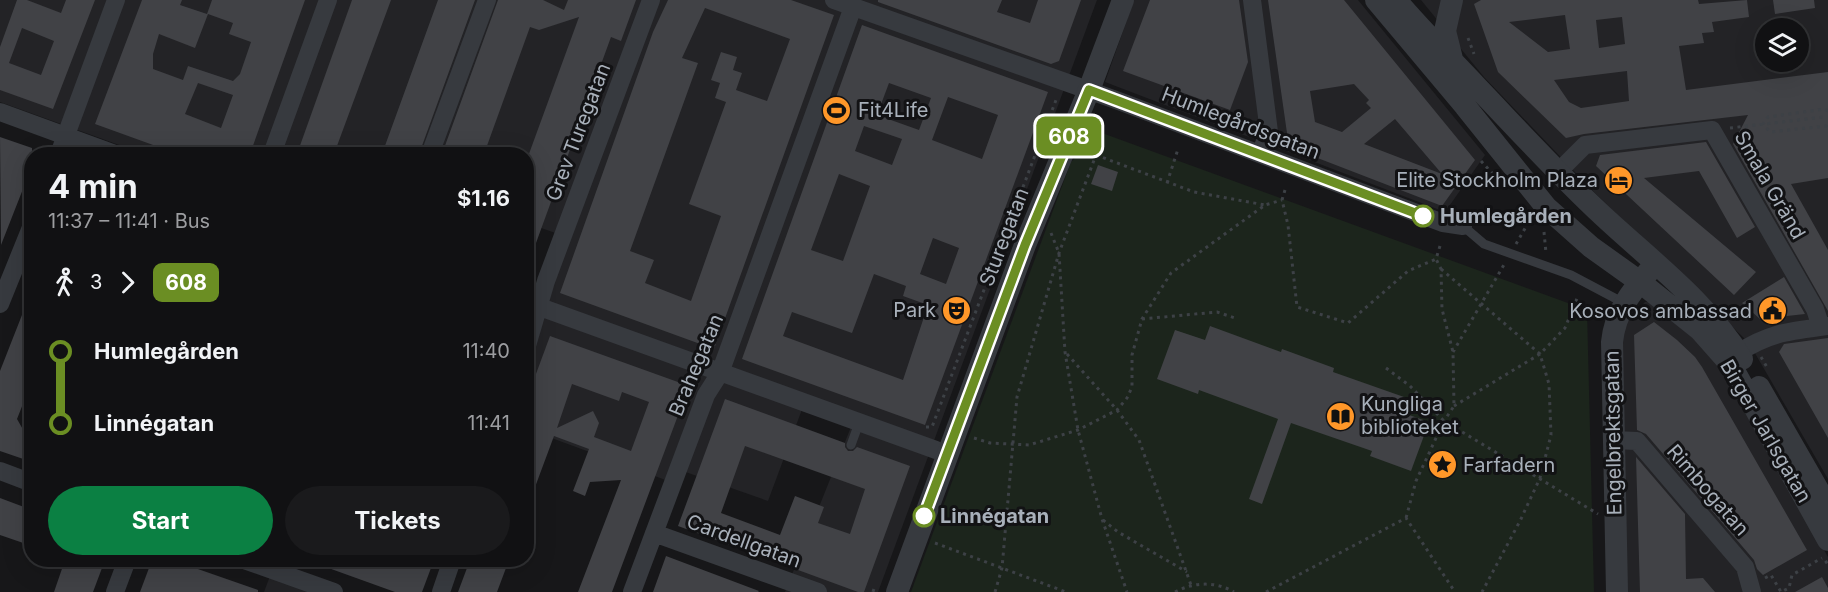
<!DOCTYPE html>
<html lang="en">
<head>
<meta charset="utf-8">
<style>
  :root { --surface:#111113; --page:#1a1a1c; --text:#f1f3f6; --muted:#9c9da0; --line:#303133; --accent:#0b8043 }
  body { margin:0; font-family:Inter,sans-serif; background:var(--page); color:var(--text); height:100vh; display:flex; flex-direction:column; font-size:22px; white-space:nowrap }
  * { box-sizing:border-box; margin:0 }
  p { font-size:20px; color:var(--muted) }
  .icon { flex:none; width:33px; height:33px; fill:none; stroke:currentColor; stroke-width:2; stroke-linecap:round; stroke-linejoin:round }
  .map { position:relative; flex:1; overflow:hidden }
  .side { position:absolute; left:24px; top:147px; width:510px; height:420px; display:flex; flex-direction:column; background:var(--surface); border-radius:24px; box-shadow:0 6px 24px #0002,0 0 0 2px var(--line) }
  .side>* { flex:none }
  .badge { padding:0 12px; border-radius:9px; font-size:21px; line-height:39px }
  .controls { position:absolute; left:1755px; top:18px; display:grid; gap:12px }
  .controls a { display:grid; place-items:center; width:54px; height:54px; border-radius:50%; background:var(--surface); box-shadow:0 6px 24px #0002,0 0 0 2px var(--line); font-size:30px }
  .map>.badge { position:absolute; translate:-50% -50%; box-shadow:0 0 0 3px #fff }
  .legs { display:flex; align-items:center; gap:9px; height:66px; padding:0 24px; font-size:20px }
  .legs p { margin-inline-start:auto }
  .overview { display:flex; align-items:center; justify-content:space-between; height:102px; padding:0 24px }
  h1 { font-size:33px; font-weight:700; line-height:45px }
  .action { display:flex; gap:12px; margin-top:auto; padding:12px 24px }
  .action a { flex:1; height:69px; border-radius:36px; background:var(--accent); color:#fff; font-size:24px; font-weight:700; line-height:69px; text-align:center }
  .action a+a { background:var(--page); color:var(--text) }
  ul { padding:0 24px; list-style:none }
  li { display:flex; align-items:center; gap:21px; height:72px; font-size:22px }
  li i { display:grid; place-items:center; width:9px; height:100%; margin:0 8px; background:currentColor }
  li i::after { content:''; width:15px; height:15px; margin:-8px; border:4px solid; border-radius:50%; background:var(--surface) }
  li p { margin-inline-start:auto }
  li:first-child i { background:linear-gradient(#0000 50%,currentColor 0) }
  li:last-child i { background:linear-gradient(currentColor 50%,#0000 0) }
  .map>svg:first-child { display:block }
</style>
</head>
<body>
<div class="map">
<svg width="1828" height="592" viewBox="0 0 1828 592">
  <rect width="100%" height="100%" fill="#171719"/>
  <path fill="#232326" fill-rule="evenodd" d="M0,0H1097L878,592H785L853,422L804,404L768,501L677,469L671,482L527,429V342L564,236L527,223L526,154H144L0,102Z
    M1134,0H1358L1485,155L1445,212L1105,82Z
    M1421,0H1828V479L1749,343L1595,193L1484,77ZM1766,28H1798V62H1766Z
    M1645,302H1654L1695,334L1721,367L1828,557V592H1626L1622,327Z
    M249,560H301L295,576L339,592H264L273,568Z"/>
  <path fill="#1c251c" d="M1102,133L1587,310L1594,592H911L1071,162Z"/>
  <path fill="#414246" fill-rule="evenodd" d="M17,0H27L61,13L66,0H95L53,109L0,90V47ZM22,28L54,41L41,75L9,63Z
    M142,0H182L180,5L207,14L212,0H305L250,154H178L95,124ZM208,14L233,23L229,34L251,42L240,74L233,81L188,66L183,80L153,69V54L159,34L195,48ZM198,83L233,95L221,128L185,114Z
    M352,0H391L334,154H297Z
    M438,0H475L419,154H382Z
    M498,0H543L564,10L568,0H636L621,41L611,37L528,265L526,264V162L579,17L539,30L530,27L484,154H442Z
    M668,0H791L834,15L714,349L560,293L653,32ZM705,8L790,39L767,101L736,90L742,73L733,70L737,57L721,52L711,80L720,83L715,98L726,102L689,204L721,216L691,301L645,283L654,260L630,251L698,63L682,58Z
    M878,0H1002L997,12L1030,23L1038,0H1081L1059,61L1051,64L878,2Z
    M1150,0H1239L1248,62L1230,110L1123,71Z
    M1268,0H1344L1475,160L1442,206L1289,147ZM1354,84L1369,100L1366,103L1371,108L1342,132L1315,122L1310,91ZM1395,119L1442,174L1364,144Z
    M1481,0H1698L1699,4L1747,0L1749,17L1712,22L1714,32L1702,33L1704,43L1679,46L1686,90L1828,72V178L1791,184L1828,250V311L1733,144L1748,115L1584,134L1566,138L1498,72L1474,4ZM1565,15L1570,49L1548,52L1509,22ZM1622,17L1625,44L1599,48L1596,20ZM1627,71L1629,101L1581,108L1569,102L1554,80Z
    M1773,0H1814L1815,8L1775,14Z
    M862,25L1048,92L925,425L742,359ZM889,83L931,98L919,130L877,115ZM948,97L998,115L982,159L932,140ZM864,126L902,139L892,165L855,151ZM839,174L870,186L843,261L811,250ZM933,238L959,248L946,284L920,274ZM874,274L906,286L903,296L928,305L903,380L783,336L792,312L852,333Z
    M0,137L32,148V166L1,245Z
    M1706,142L1755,227L1737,238L1699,171L1644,178L1756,272L1734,295L1596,166L1600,155Z
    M1098,165L1118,172L1112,191L1091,184Z
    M1784,277L1805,314L1760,319L1742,303Z
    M31,292L32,381L17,419L25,433L32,436V462L0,451V371Z
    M1654,322L1677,340L1695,357L1702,367L1807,550L1763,575L1757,569L1754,560L1646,434L1637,430L1634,335Z
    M1210,326L1281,352L1282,349L1334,368L1333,372L1404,397L1398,411L1429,422L1411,471L1370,456L1372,451L1291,423L1262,504L1249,499L1278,419L1199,390L1198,394L1157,379L1175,330L1205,340Z
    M550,336L689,386L612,592H578L621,480L590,482L585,496L573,491L589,449L554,436L528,506H526V401ZM572,384L619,401L622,392L649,402L631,451L594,437L599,423L593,411L557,428Z
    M1828,338V438L1779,352L1784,344Z
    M725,399L845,443V447L848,451H853L857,447L910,466L864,592H858L678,526ZM745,446L865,489L850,534L818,523L824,507L795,496L780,535L721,513Z
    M1636,457L1685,514L1686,579L1703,578L1715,592H1640Z
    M0,498L32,510V546L0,535Z
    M666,556L759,591L758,592H653Z
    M65,560H105L93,592H54Z
    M152,560H172L258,590V592H140Z
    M310,560H434L422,592H395L309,561Z
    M470,560H509L497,592H458Z
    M1822,577L1828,588V592H1795Z"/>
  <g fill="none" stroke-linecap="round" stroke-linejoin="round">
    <path stroke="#3d4146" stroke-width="3" stroke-dasharray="3 4.5" stroke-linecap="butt" d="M1468,38L1474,54
      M1828,111L1824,109L1768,117L1763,124L1770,132L1826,126L1828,123
      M1730,128L1824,117
      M1096,155L1194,192L1265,205
      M1481,161L1492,173
      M1167,183L1178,149
      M1285,190L1282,200L1288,225L1297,307L1348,323L1408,271L1436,259
      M1544,232L1546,253
      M1051,233L1059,253L1065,352L1078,430L1102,519L1127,592
      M1516,244L1531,218
      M1440,246L1436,259L1441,269L1442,309L1453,352L1454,406L1444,421L1598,514
      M1441,269L1540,354L1549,384L1551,435L1540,478L1520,521L1482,592
      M1142,319L1217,312L1235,318
      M1453,352L1505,263
      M1067,354L1117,410L1139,440L1191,585
      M1761,357L1768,369
      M1386,368L1410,386L1444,421L1416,481L1406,518
      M1454,406L1540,354L1565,328L1578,296
      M926,427H932L1056,100
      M974,438L990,443L1029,445L1078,430L1117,410L1127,398L1132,387V355L1142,319L1171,273L1265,205L1282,200
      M1103,520L1118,532L1187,572
      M935,543L1066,592
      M1825,563L1828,561
      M1765,578L1771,575L1781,592L1789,588L1792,575L1822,558
      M872,590L878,592
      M995,592L1002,568L1017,397L1059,253L1096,155L1097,123
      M1175,592C1194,582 1215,581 1234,592
      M1266,592L1406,518L1455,592"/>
    <path stroke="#373a3f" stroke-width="9" d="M1463,226L1484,244L1571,275L1624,303
      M851,445L859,423"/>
    <path stroke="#373a3f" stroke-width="18" d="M834,0L1116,100L1443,223L1463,226
      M1252,0L1269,132L1260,154
      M0,112L115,154
      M59,154L116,0
      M272,154L328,0
      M430,154L487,0
      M1558,172L1585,145L1712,130L1815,309L1821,327
      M526,302L936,450
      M0,304L32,225
      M526,349L546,281L651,0
      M1738,353C1770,332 1791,331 1828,326
      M1613,440L1637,441L1745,567L1752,592
      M0,471L32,483
      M654,533L818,592
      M244,560L334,592
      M115,592L127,560
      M441,592L452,560
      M632,592L706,395L720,373L853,7"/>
    <path stroke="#373a3f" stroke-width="22" d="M1376,0L1465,106L1546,207L1591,247L1640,282L1700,330L1731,365L1828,540
      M1396,0C1422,31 1450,58 1477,87C1518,130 1558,174 1602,215C1650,260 1707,302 1742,359
      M1452,0L1445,31L1452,59
      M1759,387L1828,507
      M897,592L1025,245L1089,90L1123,0
      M1617,592L1612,342C1615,312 1631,292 1650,270"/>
  </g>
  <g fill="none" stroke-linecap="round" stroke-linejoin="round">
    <defs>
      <path id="line-1" d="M924,516L1025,245L1089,90L1423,216"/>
    </defs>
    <use href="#line-1" stroke="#fff" stroke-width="14"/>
    <use href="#line-1" stroke="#6b8e23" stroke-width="9"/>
  </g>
  <defs>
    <symbol id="stadium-disc" viewBox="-11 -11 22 22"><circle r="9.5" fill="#ff9729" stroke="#121214"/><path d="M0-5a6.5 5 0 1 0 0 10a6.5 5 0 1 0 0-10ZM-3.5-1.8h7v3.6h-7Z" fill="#111"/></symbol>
    <symbol id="hotel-disc" viewBox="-11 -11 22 22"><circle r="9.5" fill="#ff9729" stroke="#121214"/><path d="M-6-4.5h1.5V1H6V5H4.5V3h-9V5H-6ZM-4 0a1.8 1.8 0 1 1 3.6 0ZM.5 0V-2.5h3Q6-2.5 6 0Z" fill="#111"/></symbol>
    <symbol id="theatre-disc" viewBox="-11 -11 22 22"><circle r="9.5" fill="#ff9729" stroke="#121214"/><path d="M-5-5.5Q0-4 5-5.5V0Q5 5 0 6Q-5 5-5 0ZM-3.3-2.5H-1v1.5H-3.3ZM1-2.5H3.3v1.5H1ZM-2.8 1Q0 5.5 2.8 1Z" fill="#111"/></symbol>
    <symbol id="civic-disc" viewBox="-11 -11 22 22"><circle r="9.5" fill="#ff9729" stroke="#121214"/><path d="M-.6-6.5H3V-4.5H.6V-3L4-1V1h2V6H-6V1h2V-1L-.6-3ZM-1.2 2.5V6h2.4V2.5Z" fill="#111"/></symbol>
    <symbol id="library-disc" viewBox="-11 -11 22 22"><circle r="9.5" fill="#ff9729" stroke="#121214"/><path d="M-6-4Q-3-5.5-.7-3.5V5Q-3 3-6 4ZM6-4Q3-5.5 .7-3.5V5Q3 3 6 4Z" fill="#111"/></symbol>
    <symbol id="sight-disc" viewBox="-11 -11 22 22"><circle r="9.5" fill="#ff9729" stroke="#121214"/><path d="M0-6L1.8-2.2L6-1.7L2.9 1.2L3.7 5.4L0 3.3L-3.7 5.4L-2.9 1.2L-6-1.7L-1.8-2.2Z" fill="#111"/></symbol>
  </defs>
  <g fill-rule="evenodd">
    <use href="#stadium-disc" x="820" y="94" width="33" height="33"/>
    <use href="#hotel-disc" x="1602" y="164" width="33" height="33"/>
    <use href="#theatre-disc" x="940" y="294" width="33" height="33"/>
    <use href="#civic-disc" x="1756" y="294" width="33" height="33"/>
    <use href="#library-disc" x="1324" y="400" width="33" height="33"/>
    <use href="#sight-disc" x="1426" y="448" width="33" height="33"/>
  </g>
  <g fill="#fff" stroke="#6b8e23" stroke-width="3">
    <circle cx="1423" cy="216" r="10"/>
    <circle cx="924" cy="516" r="10"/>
  </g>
  <g text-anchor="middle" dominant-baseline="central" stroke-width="6" stroke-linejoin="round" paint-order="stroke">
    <g font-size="20" fill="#a8b0ba" stroke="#121214" text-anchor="start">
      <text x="858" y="110">Fit4Life</text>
      <text x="1598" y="180" text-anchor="end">Elite Stockholm Plaza</text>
      <text x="936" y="310" text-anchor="end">Park</text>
      <text x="1752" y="311" text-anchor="end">Kosovos ambassad</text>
      <text x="1361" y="404">Kungliga<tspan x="1361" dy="23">biblioteket</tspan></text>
      <text x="1463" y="465">Farfadern</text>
    </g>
    <g font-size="20" fill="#a8b0ba" stroke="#121214">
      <text transform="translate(1241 123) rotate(21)">Humlegårdsgatan</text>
      <text transform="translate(578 132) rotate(-69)">Grev Turegatan</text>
      <text transform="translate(1770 185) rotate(60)">Smala Gränd</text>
      <text transform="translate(1004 237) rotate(-69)">Sturegatan</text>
      <text transform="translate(696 365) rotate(-67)">Brahegatan</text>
      <text transform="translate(1766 431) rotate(60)">Birger Jarlsgatan</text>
      <text transform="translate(1613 433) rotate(-91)">Engelbrektsgatan</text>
      <text transform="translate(1708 490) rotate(49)">Rimbogatan</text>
      <text transform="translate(744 541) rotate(20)">Cardellgatan</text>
    </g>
    <g font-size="20" font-weight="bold" fill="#a8b0ba" stroke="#121214" text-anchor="start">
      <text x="1440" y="216">Humlegården</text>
      <text x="940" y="516">Linnégatan</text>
    </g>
  </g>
</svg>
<div class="controls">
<a><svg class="icon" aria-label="layers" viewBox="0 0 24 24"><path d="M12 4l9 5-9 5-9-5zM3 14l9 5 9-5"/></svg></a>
</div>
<b class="badge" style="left:1069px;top:136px;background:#6b8e23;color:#fff">608</b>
<section class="side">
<div class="overview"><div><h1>4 min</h1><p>11:37 – 11:41 · Bus</p></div><b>$1.16</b></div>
<div class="legs"><svg class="icon" aria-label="walk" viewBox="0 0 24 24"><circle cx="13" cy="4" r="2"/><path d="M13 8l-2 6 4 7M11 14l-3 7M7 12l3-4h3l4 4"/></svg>3<svg class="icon" aria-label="forward" viewBox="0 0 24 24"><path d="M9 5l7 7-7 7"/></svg><b class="badge" style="background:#6b8e23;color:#fff">608</b></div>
<ul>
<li><i style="color:#6b8e23"></i><b>Humlegården</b><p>11:40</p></li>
<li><i style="color:#6b8e23"></i><b>Linnégatan</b><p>11:41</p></li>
</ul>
<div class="action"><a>Start</a><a>Tickets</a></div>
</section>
</div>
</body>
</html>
